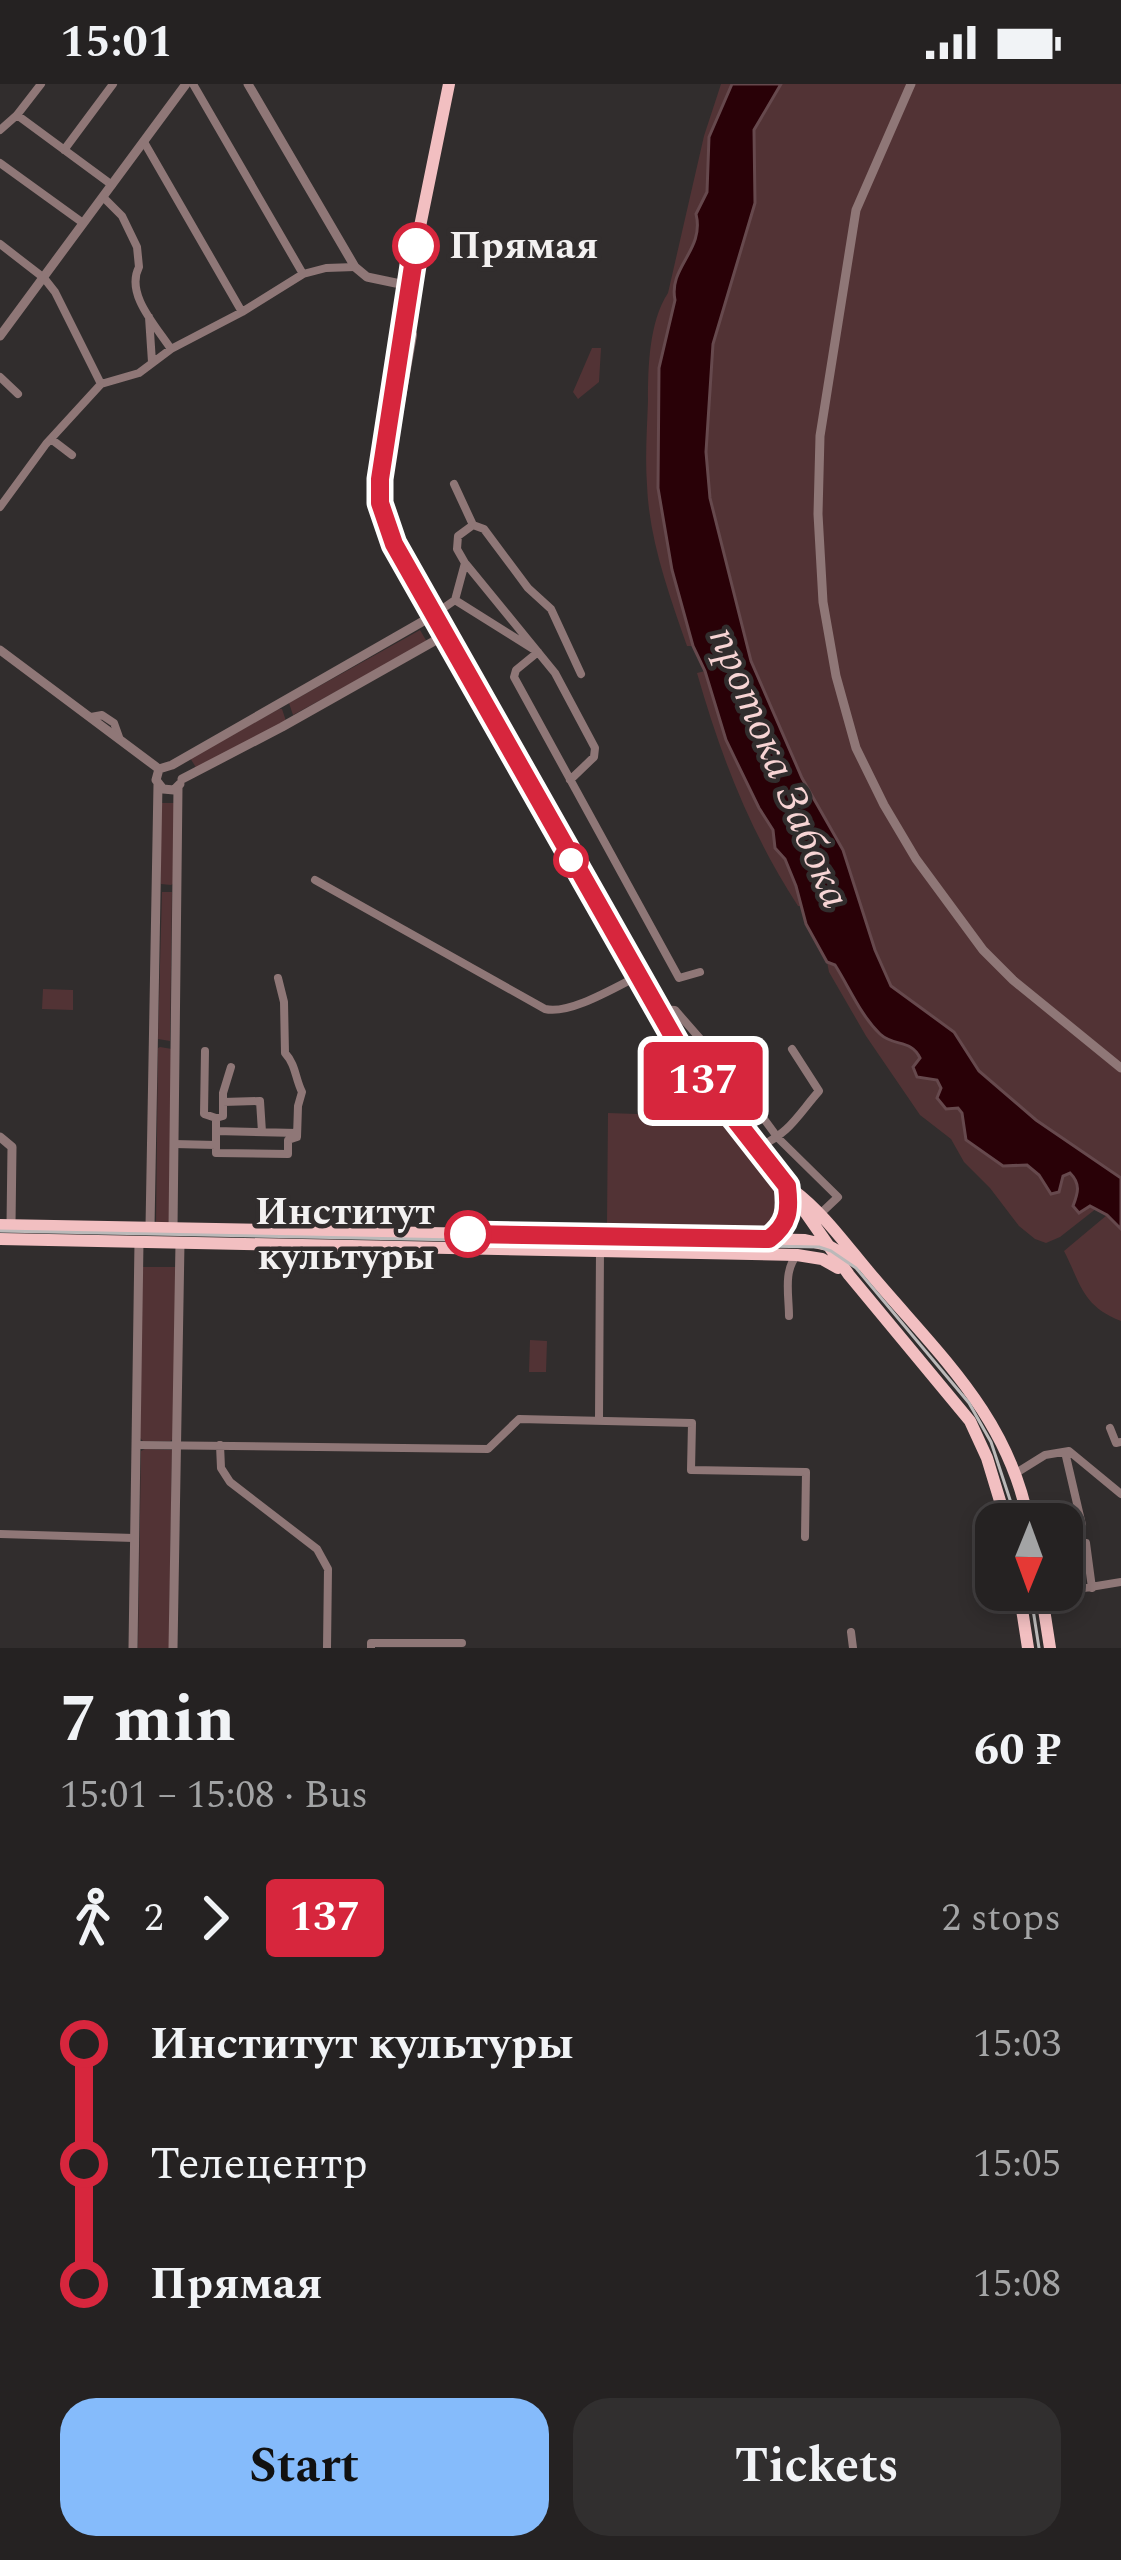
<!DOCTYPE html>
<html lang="en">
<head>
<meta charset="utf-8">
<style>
  :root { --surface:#252222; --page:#312f2f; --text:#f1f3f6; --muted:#a3a4a5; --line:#423f40; --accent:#85bbfb }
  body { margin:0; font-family:Spectral,serif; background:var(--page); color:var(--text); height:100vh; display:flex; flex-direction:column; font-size:45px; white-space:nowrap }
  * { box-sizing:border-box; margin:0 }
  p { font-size:39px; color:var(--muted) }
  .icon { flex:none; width:66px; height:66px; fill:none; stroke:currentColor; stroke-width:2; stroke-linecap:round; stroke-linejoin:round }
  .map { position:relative; height:1564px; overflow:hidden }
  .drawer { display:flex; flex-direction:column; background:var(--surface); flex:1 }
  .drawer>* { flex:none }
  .badge { padding:0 24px; border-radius:9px; font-size:42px; line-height:78px }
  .needle { width:78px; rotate:181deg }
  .controls { position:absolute; left:975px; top:1419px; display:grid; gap:24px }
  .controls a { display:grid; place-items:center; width:108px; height:108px; border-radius:24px; background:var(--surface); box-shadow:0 6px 18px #0003,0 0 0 3px var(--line); font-size:60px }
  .map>.badge { position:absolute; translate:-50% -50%; box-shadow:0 0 0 6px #fff }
  .legs { display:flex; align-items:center; gap:18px; height:132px; padding:0 60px; font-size:39px }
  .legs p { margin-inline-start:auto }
  .summary { display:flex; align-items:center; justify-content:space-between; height:204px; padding:0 60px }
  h1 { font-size:66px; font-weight:700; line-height:90px }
  .button { display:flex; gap:24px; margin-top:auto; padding:24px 60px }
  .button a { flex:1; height:138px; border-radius:36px; background:var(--accent); color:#111; font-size:48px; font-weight:700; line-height:138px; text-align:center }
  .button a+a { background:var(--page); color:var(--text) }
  ul { padding:0 60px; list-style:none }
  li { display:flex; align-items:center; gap:42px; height:120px; font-size:45px }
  li i { display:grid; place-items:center; width:18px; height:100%; margin:0 15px; background:currentColor }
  li i::after { content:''; width:30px; height:30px; margin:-15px; border:9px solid; border-radius:50%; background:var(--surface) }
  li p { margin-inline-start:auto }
  li:first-child i { background:linear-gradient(#0000 50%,currentColor 0) }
  li:last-child i { background:linear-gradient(currentColor 50%,#0000 0) }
  .status { display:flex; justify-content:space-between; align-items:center; height:84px; padding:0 60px; background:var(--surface); direction:ltr }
  .status svg { height:33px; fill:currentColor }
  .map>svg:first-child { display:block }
</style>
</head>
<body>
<div class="status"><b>15:01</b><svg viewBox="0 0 49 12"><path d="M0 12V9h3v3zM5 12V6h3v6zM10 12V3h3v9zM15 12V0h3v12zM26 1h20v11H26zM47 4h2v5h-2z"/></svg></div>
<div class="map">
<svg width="1121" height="1564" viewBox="0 0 1121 1564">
  <rect width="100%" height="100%" fill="#312d2d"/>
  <path fill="#523335" d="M721,0H732L709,53L707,108L696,130L699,145L675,216L659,284L658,404L672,486L693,562H687C669,510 649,456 647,401C645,373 647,345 648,317C648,283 649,238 668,209L704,52Z
    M781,0H1121V1094L1036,1036L979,987L952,946L891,902L875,866L843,766L802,694L751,577L710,414L706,368L713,260L755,119L754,46Z
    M592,264H601L599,298L578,315L573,308Z
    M420,546L427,558L293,631L289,619Z
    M705,587L726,656L759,724L773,746L775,764L785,775L803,822H798C750,748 721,673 697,589Z
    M279,625H282L286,637L197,685L190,674Z
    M161,719H174V799L171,801L161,800Z
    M162,808H172L170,957L158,955Z
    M827,878L835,881C849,903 861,932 880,950C894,963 911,955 920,974L962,1029L966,1056L1027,1081L1039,1091L1063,1092L1070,1088C1080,1100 1078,1109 1073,1123L1097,1124L1060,1153L1046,1159L1035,1155L1019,1142L990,1104L964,1078L951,1055L920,1031L866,952L829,888Z
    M43,905L73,906V926L42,925Z
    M160,963L172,965L169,1139L156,1140L158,964Z
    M608,1029L723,1033L781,1109C787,1125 786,1141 767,1145L607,1139Z
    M1107,1131L1121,1145V1237C1082,1222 1081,1200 1064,1167Z
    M141,1183H176L173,1355L170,1357H143L140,1354Z
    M530,1256L547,1257L546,1288H529Z
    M145,1365L172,1366L169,1564H138V1562L141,1367Z"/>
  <path fill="#290107" stroke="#66494d" stroke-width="3" d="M732,0H781L754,46L755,119L713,260L706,368L710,414L751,577L802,694L843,766L875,866L891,902L954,948L979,987L1036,1036L1121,1094V1145L1107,1131L1090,1122L1079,1129L1073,1122C1078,1109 1081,1100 1070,1089L1063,1092L1059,1108L1051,1110L1039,1091L1027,1081L1003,1082L966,1056L962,1029L958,1024L946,1025L937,1014L941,1004L937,996L917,993L913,983L920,974C911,955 894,963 880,950C861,932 849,903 835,881L827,878L806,840L796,802L785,775L775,764L773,746L759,724L726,656L705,587L693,562L672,486L658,404L659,284L675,216C668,183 705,166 696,130L707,108L709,53Z"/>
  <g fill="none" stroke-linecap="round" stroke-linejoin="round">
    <path stroke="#8f7777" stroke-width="8" d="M193,0L303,190
      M17,31L112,101
      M0,46L17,31L41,0
      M144,58L242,228
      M64,66L113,0
      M0,79L83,139
      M103,113L122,132L137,163L139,183C125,210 156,242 171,265
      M0,160L44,194L55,208L101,300
      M149,233L152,278
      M0,293L18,310
      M390,336L398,335L413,251
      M51,355L72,371
      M454,400L473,441
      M0,423L46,360L101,300L139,289L171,265L242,228L303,190L326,184L355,183
      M466,480L555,589L595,664L594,673L570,696
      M455,516L538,568L516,586L514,593L679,894L700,888
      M435,530L455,516L465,479L457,465L458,452L473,441L484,445L528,504L551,525L581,590
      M91,633L102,631L114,639L119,653
      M315,796L545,925C569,931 614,904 638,892
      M659,925L675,926L731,990L778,1054L838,1113L820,1130
      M205,967L204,1030L216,1034L223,1032V1009L231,983
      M223,1018L260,1017L262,1048
      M216,1034V1069L288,1070V1056L297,1053L298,1022L302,1008C295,994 296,981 285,969L284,918L278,894
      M216,1047L297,1049
      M174,1060L216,1061
      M758,1063C790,1049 797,1032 819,1007L792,965
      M789,1232C789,1212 783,1187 797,1171
      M599,1336L600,1165
      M1110,1344L1116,1359L1121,1358
      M136,1361L488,1365L519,1335L692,1339L691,1386L806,1388L805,1453
      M220,1361L221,1384L230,1398L317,1465L328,1485L327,1564
      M1065,1368L1082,1441
      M1016,1389L1045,1371L1069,1367L1121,1410
      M0,1450L134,1454
      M1086,1459L1092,1504
      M1042,1511L1121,1498
      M851,1548L853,1564
      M371,1564V1559H462"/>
    <path stroke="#8f7777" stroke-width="9" d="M248,0L355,183L367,193L410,202
      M911,0L856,126L820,352L818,430L823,518L836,592L856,664L884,721L916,775L983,866L1013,896L1121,984
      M0,252L186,0
      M0,566L159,685
      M159,685L172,681L434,531
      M159,685L156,696L163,705L174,706L180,700
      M182,695L282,643L445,551
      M0,1053L12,1063L11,1141
      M150,1143L158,700
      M173,1144L178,703
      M133,1564L139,1158
      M173,1564L180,1159"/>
    <path stroke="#f2bfc1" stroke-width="12" d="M449,0L416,162L380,395V419L394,461L682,968L787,1102L849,1191L970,1337L987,1374L1007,1440
      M793,1106C825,1130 848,1164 874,1194C941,1273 1009,1334 1029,1440
      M0,1141L805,1156L827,1161L862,1181
      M771,1154L786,1139L788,1109
      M0,1155L797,1171L822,1175L838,1184
      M1019,1506L1028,1564
      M1041,1506L1050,1564"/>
    <path stroke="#bbb9b9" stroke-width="3" d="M0,1147L819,1163L831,1167L856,1184L969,1319L991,1358L1018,1440
      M1030,1506L1039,1564"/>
  </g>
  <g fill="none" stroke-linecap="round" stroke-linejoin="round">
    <defs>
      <path id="line-1" d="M416,162L380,395V419L394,460L682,968L787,1102C790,1126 789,1140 769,1155L468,1150"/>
    </defs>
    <use href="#line-1" stroke="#fff" stroke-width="27"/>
    <use href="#line-1" stroke="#d7263d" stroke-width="18"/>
  </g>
  <g fill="#fff" stroke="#d7263d" stroke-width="6">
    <circle cx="416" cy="162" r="21"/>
    <circle cx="571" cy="776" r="15"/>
    <circle cx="468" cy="1150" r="21"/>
  </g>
  <g text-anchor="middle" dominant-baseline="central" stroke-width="9" stroke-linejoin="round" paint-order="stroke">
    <g font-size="39" font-weight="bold" fill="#f3f1f1" stroke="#312d2d" text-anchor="start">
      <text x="449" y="162">Прямая</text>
      <text x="435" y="1128" text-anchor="end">Институт<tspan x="435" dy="45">культуры</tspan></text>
    </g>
    <g font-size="42" font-style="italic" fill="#f7d4d4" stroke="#312d2d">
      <text transform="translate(779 684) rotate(67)">протока Забока</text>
    </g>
  </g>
</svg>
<div class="controls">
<a><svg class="needle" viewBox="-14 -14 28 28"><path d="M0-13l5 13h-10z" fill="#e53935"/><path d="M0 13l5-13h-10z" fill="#a3a4a5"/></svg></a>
</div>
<b class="badge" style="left:703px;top:997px;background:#d7263d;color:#fff">137</b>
</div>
<section class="drawer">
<div class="summary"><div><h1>7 min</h1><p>15:01 – 15:08 · Bus</p></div><b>60 ₽</b></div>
<div class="legs"><svg class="icon" aria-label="walk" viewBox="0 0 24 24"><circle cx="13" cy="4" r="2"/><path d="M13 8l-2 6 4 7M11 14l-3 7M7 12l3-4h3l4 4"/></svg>2<svg class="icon" aria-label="forward" viewBox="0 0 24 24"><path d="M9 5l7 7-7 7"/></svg><b class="badge" style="background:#d7263d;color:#fff">137</b><p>2 stops</p></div>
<ul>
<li><i style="color:#d7263d"></i><b>Институт культуры</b><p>15:03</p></li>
<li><i style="color:#d7263d"></i><span>Телецентр</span><p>15:05</p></li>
<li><i style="color:#d7263d"></i><b>Прямая</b><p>15:08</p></li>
</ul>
<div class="button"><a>Start</a><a>Tickets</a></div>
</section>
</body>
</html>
